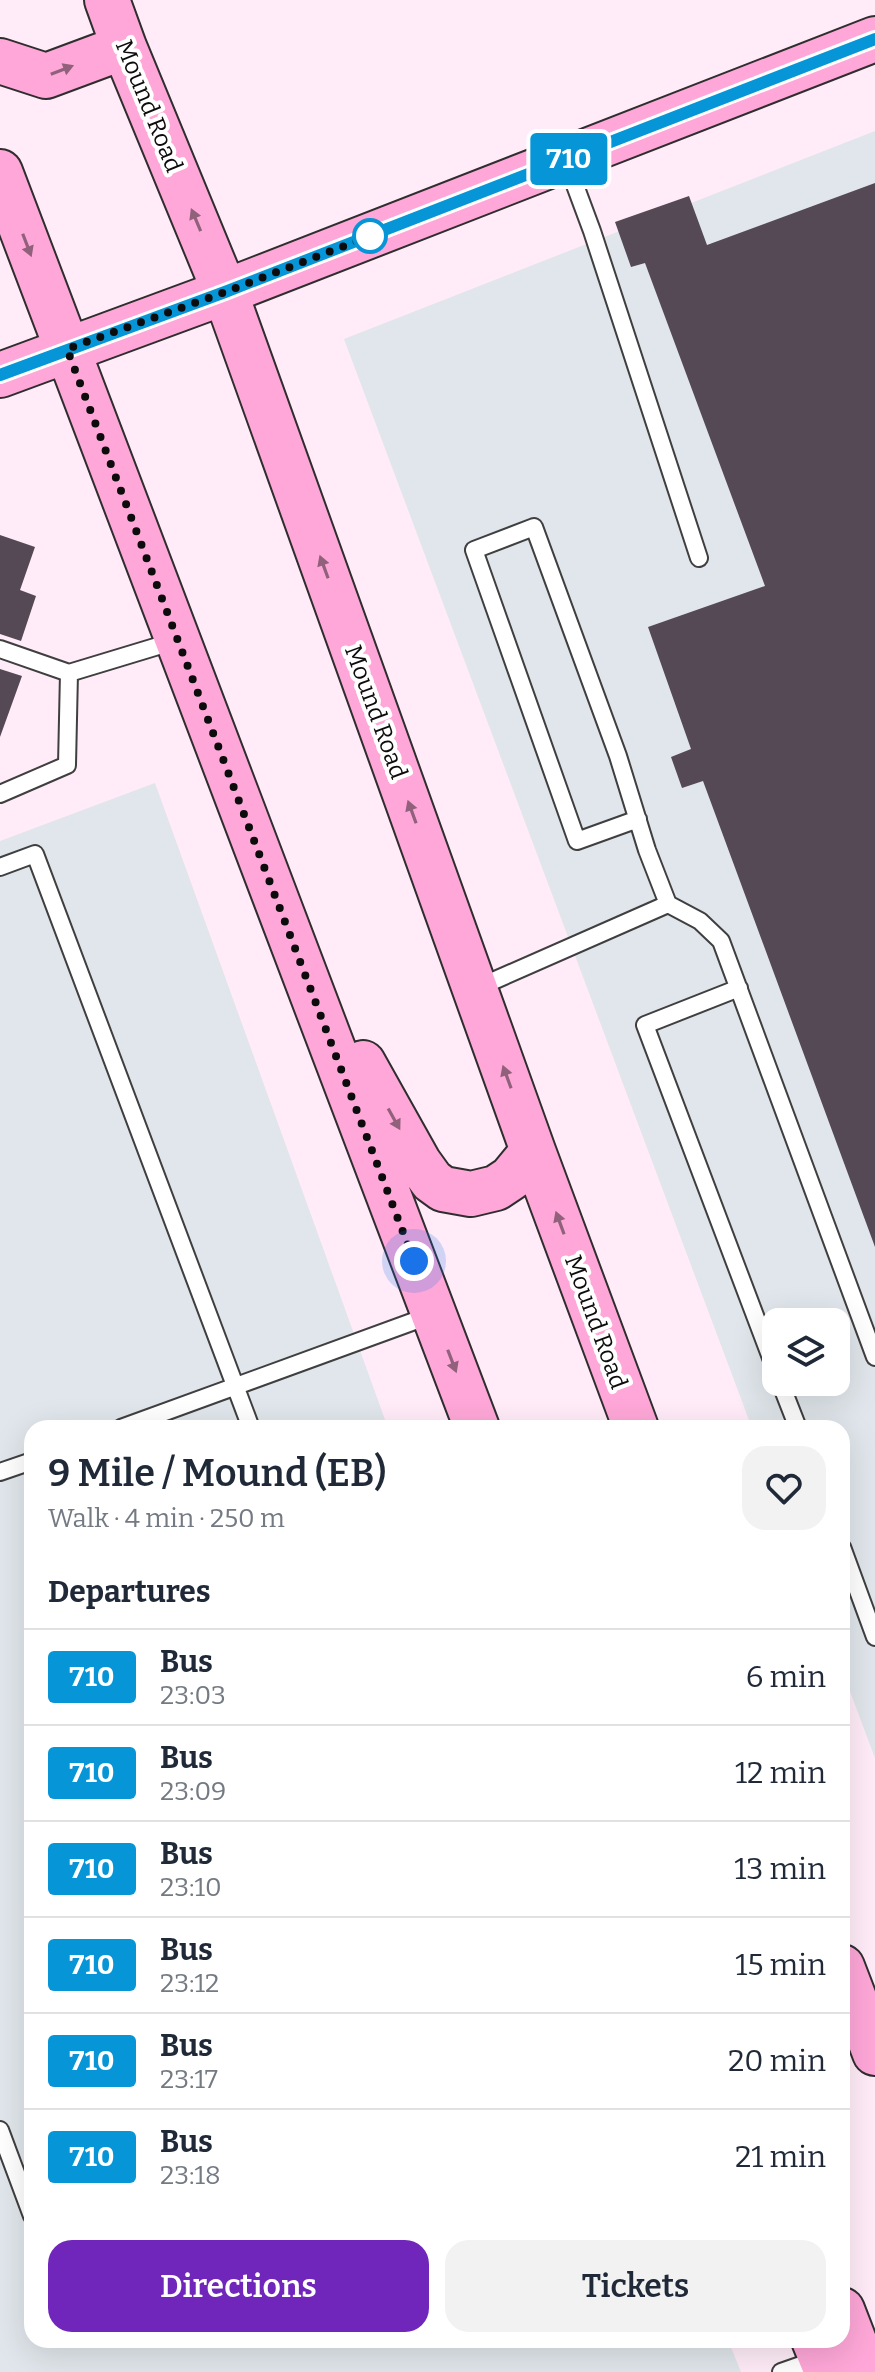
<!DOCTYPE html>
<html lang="en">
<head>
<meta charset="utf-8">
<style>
  :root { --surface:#fff; --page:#f2f2f3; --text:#1f2937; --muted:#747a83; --line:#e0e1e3; --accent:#7026ba }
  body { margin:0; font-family:Bitter,serif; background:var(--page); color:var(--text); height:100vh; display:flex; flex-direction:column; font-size:30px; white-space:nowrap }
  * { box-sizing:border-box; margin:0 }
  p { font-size:26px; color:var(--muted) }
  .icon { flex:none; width:44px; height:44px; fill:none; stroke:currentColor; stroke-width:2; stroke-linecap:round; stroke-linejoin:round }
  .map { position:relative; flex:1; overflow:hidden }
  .drawer { position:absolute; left:24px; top:1420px; width:826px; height:928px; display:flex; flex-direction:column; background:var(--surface); border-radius:24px; box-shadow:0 8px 32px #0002 }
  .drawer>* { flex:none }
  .badge { padding:0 16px; border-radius:6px; font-size:28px; line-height:52px }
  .fabs { position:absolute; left:762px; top:1308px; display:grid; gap:16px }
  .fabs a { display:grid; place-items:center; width:88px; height:88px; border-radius:16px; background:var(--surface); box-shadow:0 8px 32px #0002; font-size:40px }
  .you { position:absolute; width:40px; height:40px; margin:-20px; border:6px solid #fff; border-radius:50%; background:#1a73e8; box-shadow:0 0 0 12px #1a73e833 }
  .map>.badge { position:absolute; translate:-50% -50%; box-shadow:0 0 0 4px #fff }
  h2 { padding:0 24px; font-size:30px; line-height:72px }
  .round { display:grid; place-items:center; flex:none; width:84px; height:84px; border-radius:24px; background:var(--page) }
  .summary { display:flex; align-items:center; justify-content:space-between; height:136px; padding:0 24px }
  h1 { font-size:38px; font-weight:600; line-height:60px }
  .primary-button { display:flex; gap:16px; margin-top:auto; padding:16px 24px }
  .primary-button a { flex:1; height:92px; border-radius:24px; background:var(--accent); color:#fff; font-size:32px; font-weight:600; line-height:92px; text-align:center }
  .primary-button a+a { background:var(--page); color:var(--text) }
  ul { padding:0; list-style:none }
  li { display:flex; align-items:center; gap:24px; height:96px; padding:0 24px; border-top:2px solid var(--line) }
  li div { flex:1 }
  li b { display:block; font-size:30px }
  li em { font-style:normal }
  li .badge { min-width:88px; font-weight:700; text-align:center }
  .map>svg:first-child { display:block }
</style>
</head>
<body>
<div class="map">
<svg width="875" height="2372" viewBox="0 0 875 2372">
  <rect width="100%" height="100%" fill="#ffecf8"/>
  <path fill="#e0e6eb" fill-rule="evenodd" d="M875,131V1758L842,1670V1428H752L344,339ZM776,1322H836V1382H776Z
    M155,783L388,1428H32V2340H728L741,2372H0V841Z"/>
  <path fill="#544955" d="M875,183V1247L703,781L682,788L671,757L691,749L648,627L765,586L645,263L631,267L615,222L689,196L707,245Z
    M0,535L35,547L20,590L36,596L21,641L0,634Z
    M0,669L22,676L0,737Z"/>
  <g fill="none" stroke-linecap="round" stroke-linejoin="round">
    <defs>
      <path id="lane" d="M566,161L592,231L699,558
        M0,649L69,673
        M0,794L67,765L69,673L178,640
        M0,867L35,854L251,1428
        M668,904L700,921L721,941L875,1357
        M477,988L668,904L647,850L618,756L534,527L474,550L577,841L638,819
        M739,988L645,1025L776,1371
        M780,1382L798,1428
        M121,1428L431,1315
        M0,1472L32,1461
        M842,1547L875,1637
        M0,2130L32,2216
        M781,2372L821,2358"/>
      <path id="secondary" d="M107,0L124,47L225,292L533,1151L636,1428
        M0,61L46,76L124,47
        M0,172L477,1428
        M0,375L225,292L875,39
        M363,1063L419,1163L432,1181L443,1189L471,1194L496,1188L511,1178L533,1151
        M842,1967L875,2053
        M842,2310L866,2372
        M814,2340L827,2372"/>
    </defs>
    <use href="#lane" stroke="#3f3f3f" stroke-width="20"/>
    <use href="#secondary" stroke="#2e2e2e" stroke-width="48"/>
    <use href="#lane" stroke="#fff" stroke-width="16"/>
    <use href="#secondary" stroke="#fea7d8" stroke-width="44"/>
  </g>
  <defs><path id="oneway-solid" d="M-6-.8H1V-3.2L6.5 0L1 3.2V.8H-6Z" transform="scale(2)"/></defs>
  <g fill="#91617c">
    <use href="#oneway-solid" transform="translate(62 70) rotate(-21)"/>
    <use href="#oneway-solid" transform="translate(196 220) rotate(-113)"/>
    <use href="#oneway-solid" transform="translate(27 245) rotate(69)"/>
    <use href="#oneway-solid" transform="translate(324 567) rotate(-110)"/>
    <use href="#oneway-solid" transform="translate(412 812) rotate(-110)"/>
    <use href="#oneway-solid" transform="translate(507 1077) rotate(-110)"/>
    <use href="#oneway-solid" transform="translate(394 1119) rotate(61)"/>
    <use href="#oneway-solid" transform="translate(560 1223) rotate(-110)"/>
    <use href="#oneway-solid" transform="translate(452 1361) rotate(69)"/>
  </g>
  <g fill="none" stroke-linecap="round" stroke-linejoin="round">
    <defs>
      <path id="line" d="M0,375L225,292L875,39"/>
    </defs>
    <use href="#line" stroke="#fff" stroke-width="18"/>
    <use href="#line" stroke="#0696d7" stroke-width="12"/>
    <path stroke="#0c0c0c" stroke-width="8" stroke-dasharray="0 14.4" d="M370,236L225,292L67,349L414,1261"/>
  </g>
  <circle fill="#fff" stroke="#0696d7" stroke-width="4" cx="370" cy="236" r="16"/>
  <g text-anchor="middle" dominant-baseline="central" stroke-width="8" stroke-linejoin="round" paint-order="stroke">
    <g font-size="24" fill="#0c0c0c" stroke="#fff">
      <text transform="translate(149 106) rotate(68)">Mound Road</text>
      <text transform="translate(376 712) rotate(70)">Mound Road</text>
      <text transform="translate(596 1322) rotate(70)">Mound Road</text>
    </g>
  </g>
</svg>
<div class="fabs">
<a><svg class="icon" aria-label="layers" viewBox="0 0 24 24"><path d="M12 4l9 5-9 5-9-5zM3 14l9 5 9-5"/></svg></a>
</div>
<div class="you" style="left:414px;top:1261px"></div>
<b class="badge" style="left:569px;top:159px;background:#0696d7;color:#fff">710</b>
<section class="drawer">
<div class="summary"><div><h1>9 Mile / Mound (EB)</h1><p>Walk · 4 min · 250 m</p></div><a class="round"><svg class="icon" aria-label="heart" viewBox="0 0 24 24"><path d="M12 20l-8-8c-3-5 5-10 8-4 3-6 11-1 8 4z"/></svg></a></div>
<h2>Departures</h2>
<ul>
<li><span class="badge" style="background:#0696d7;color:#fff">710</span><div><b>Bus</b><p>23:03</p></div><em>6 min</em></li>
<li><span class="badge" style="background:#0696d7;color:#fff">710</span><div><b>Bus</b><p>23:09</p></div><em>12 min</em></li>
<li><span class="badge" style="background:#0696d7;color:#fff">710</span><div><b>Bus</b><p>23:10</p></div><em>13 min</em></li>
<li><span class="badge" style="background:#0696d7;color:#fff">710</span><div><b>Bus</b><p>23:12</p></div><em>15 min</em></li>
<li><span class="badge" style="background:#0696d7;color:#fff">710</span><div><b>Bus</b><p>23:17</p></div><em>20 min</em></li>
<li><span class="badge" style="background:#0696d7;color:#fff">710</span><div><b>Bus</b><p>23:18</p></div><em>21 min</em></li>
</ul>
<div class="primary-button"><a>Directions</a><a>Tickets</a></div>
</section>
</div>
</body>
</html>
